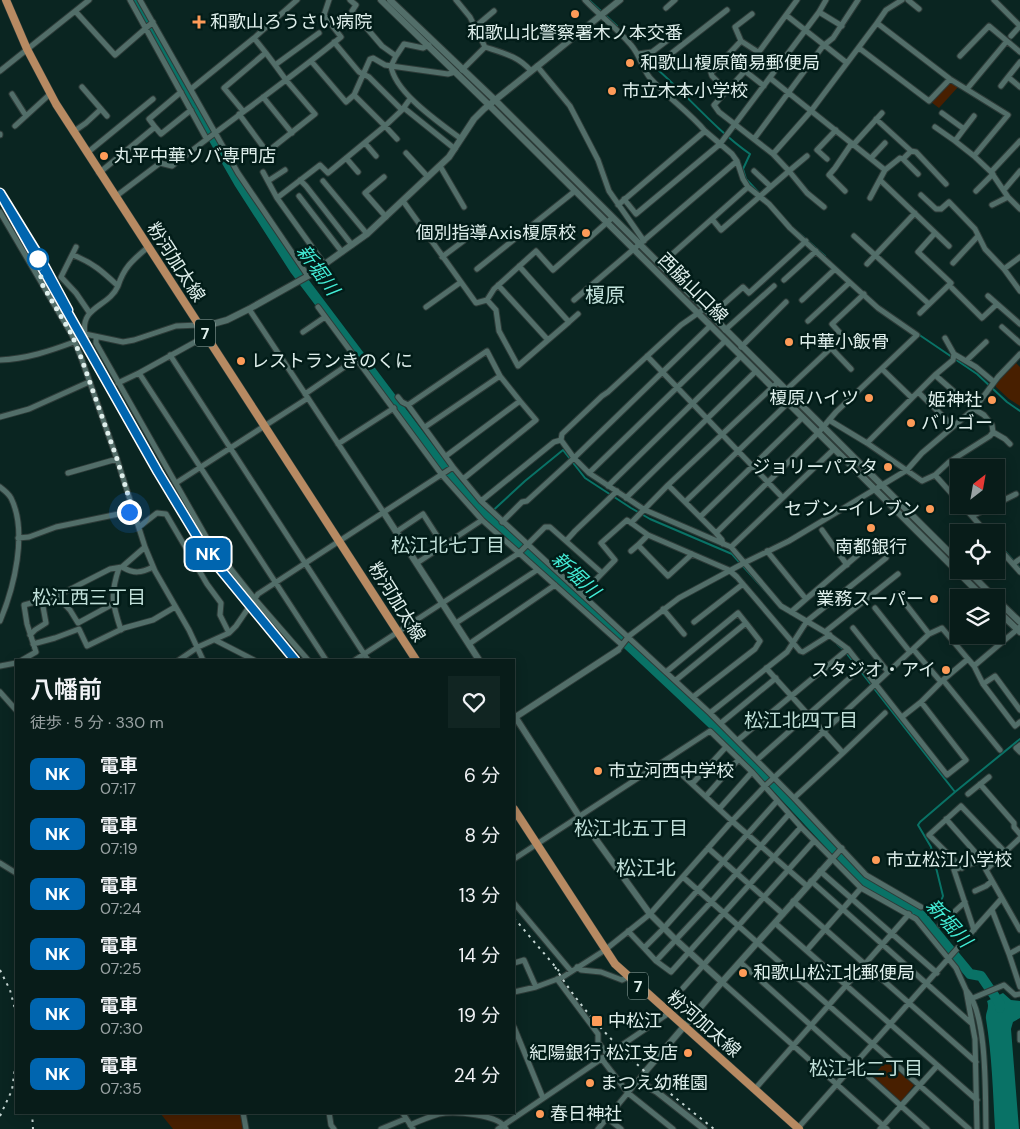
<!DOCTYPE html>
<html lang="ja">
<head>
<meta charset="utf-8">
<style>
  :root { --surface:#081c19; --page:#112522; --text:#f1f3f6; --muted:#98a1a2; --line:#293a38 }
  body { margin:0; font-family:"DM Sans","Noto Sans JP",sans-serif; background:var(--page); color:var(--text); height:100vh; display:flex; flex-direction:column; font-size:19px; white-space:nowrap }
  * { box-sizing:border-box; margin:0 }
  p { font-size:16px; color:var(--muted) }
  .icon { flex:none; width:28px; height:28px; fill:none; stroke:currentColor; stroke-width:2; stroke-linecap:round; stroke-linejoin:round }
  .map { position:relative; flex:1; overflow:hidden }
  .sheet { position:absolute; left:15px; top:659px; width:500px; height:455px; display:flex; flex-direction:column; background:var(--surface); border-radius:0px; box-shadow:0 2px 12px #0003,0 0 0 1px var(--line) }
  .sheet>* { flex:none }
  .badge { padding:0 10px; border-radius:8px; font-size:18px; line-height:32px }
  .needle { width:32px; rotate:31deg }
  .fabs { position:absolute; left:950px; top:459px; display:grid; gap:10px }
  .fabs a { display:grid; place-items:center; width:55px; height:55px; border-radius:0px; background:var(--surface); box-shadow:0 2px 12px #0003,0 0 0 1px var(--line); font-size:25px }
  .you { position:absolute; width:25px; height:25px; margin:-12px; border:4px solid #fff; border-radius:50%; background:#1a73e8; box-shadow:0 0 0 8px #1a73e833 }
  .map>.badge { position:absolute; translate:-50% -50%; box-shadow:0 0 0 2px #fff }
  .round { display:grid; place-items:center; flex:none; width:52px; height:52px; border-radius:0px; background:var(--page) }
  .overview { display:flex; align-items:center; justify-content:space-between; height:85px; padding:0 15px }
  h1 { font-size:24px; font-weight:600; line-height:38px }
  ul { padding:0; list-style:none }
  li { display:flex; align-items:center; gap:15px; height:60px; padding:0 15px }
  li div { flex:1 }
  li b { display:block; font-size:19px }
  li em { font-style:normal }
  li .badge { min-width:55px; font-weight:700; text-align:center }
  .map>svg:first-child { display:block }
</style>
</head>
<body>
<div class="map">
<svg width="1020" height="1129" viewBox="0 0 1020 1129">
  <rect width="100%" height="100%" fill="#0a2521"/>
  <path fill="#481f00" d="M947,84H953L958,87L939,108L931,102Z
    M1016,363L1020,367V406L1009,399L996,387V384Z
    M886,1061L914,1085L902,1101H900L873,1076Z
    M160,1113H242L246,1129H173Z"/>
  <path fill="#097266" d="M1003,993L1011,1000L1020,1001V1018L1013,1022L1011,1029L1019,1129H995C993,1092 992,1056 986,1019C985,1012 990,1009 987,1001Z"/>
  <g fill="none" stroke-linecap="round" stroke-linejoin="round">
    <path stroke="#097266" stroke-width="2" d="M589,0L617,26
      M650,63C685,92 713,128 750,154L743,169L746,179L760,194
      M799,233L825,256
      M918,334L977,374L1007,402L1020,411
      M487,516L525,481L563,450L585,478L631,508L650,519L732,554L769,595
      M996,541L1020,568
      M837,644L844,650L955,792L920,822L918,825L931,847L943,896L941,901L922,916
      M955,792L1020,739"/>
    <path stroke="#097266" stroke-width="10" d="M134,0L239,183L295,270L457,485L487,516L578,598L758,767L862,879C880,894 904,900 922,916L970,974L981,976L1000,1004V1008"/>
    <defs>
      <path id="minor" d="M130,0L206,138
        M140,0L238,173L308,276
        M350,0L356,5L352,11L382,46L396,56L404,44L423,48L429,45
        M456,0L470,17L485,47
        M585,0C600,16 617,28 631,45C640,55 642,68 650,78C667,97 689,112 705,131
        M908,0L919,9
        M994,0L1020,26
        M666,8L675,0
        M76,12L115,55L153,22
        M819,12L826,0
        M752,14L735,27L741,41L758,52
        M786,15L797,0
        M877,23L886,10L902,0
        M475,27L494,11
        M1011,36L1020,26
        M254,38L297,0
        M334,42L359,72L369,77L402,110
        M859,48L929,101L950,79
        M638,54L652,52L676,34
        M396,56L391,66L448,74L455,72
        M960,56L989,26L1020,52
        M641,60L659,63L727,10
        M311,61L346,102L354,95L370,59L373,58L385,65L391,66C395,93 440,123 461,139
        M1020,62L1008,77L1020,87
        M847,63L786,15L745,71L714,105L719,112L773,154L811,111L877,23L950,79L1008,115L974,156L955,141L964,129L942,113
        M537,66L570,106L598,160L609,191L644,241
        M462,70L485,47C503,53 518,56 531,71
        M0,71L89,0
        M745,71L764,86
        M770,78L885,170L900,158L903,159L911,151L916,152L946,184
        M1001,86L1008,77
        M82,87L107,116
        M191,89L254,38L266,53
        M967,89L1007,41
        M726,90L712,76L711,73L741,41
        M12,94L26,116
        M354,95L385,126L402,110L410,99
        M263,97L292,133
        M404,108L455,149
        M243,111L224,88L263,55L266,53L275,65L319,33
        M239,114L267,152L315,114L286,80L275,65
        M876,119L911,151
        M15,126L50,94
        M155,127L161,134L191,110
        M935,127L955,141
        M964,129L974,116
        M73,132L86,123L101,109
        M0,134V135
        M754,139L823,46L833,38L858,0
        M365,143L376,156
        M854,144L882,113
        M87,153L153,99
        M406,153L428,177
        M807,156L789,171L807,193L824,207
        M974,156L991,172L1008,197L1020,209
        M346,158L358,172
        M871,158L885,143
        M827,159L817,150L836,130
        M903,159L918,174
        M440,166L464,207
        M754,171L770,186
        M263,172L277,198
        M991,172L1020,141
        M99,173L155,127L149,119L181,92
        M384,177L365,193L386,217
        M300,180L306,186L352,245
        M268,181L285,170
        M323,181L367,234
        M881,181L949,246
        M1004,190L1020,171
        M845,191L829,175L835,168L852,143
        M976,191L993,174
        M921,195L936,209H941L949,202L975,229L985,249L1004,269
        M299,196L342,252
        M115,197L160,163L172,166C228,122 286,82 341,37L324,15L329,0
        M870,198L885,170
        M624,199L636,214L720,144L819,12L842,26
        M403,201L476,303L487,300L494,289L536,251L553,270L612,218
        M618,205L705,131L732,154L737,161L743,179L748,187L769,204L790,228L878,308L917,335L836,412L818,433L716,533
        M992,205L1008,197
        M0,212L72,335L82,360L117,459L145,547L155,571L189,630L203,660
        M712,219L721,230L789,171L773,154
        M854,236L929,304
        M76,247L61,277L76,293L89,312
        M442,257L466,239
        M1020,257L1004,269L1020,291
        M953,263L978,236
        M867,264L915,213
        M325,265L277,198L320,165L328,173L385,126L397,139
        M660,265L748,187
        M519,266L569,322L578,314
        M477,269L575,191
        M784,280L816,251
        M498,285L548,340L569,322
        M118,286C124,267 133,260 148,247
        M952,288L982,318L997,304
        M988,296L1020,324
        M487,300L496,310L499,331L518,366L548,340
        M574,300L737,161
        M802,300L835,269
        M318,307L442,475L482,520L622,645
        M426,307L461,282
        M249,309L384,513
        M704,309L681,325L608,392L602,396L562,434L561,440L574,458L589,473L645,510L731,547L781,606L825,632L898,574
        M920,313L951,283L918,252L935,233
        M710,316L743,287L749,293L806,241
        M808,321L849,283
        M1002,327L1020,343
        M725,330L774,286
        M303,332L325,317
        M840,333L832,324L864,294
        M85,334L123,342L134,340L176,326L199,325
        M72,335L85,334C80,306 109,307 118,286C102,271 93,263 73,255
        M96,337V343L208,540L254,598L308,660
        M945,338L954,354L976,367L994,382
        M741,347L786,302
        M170,355L368,660
        M647,356L782,497
        M0,360C26,359 50,351 74,342
        M966,361L986,342
        M139,373L206,336
        M935,375L953,360L954,354
        M500,376L487,351L408,405L453,467L481,501L710,713L794,798L843,753
        M118,383L139,373L326,660
        M785,391L831,348L851,369
        M918,392L953,426
        M305,394L356,359
        M398,397L402,402L408,405
        M912,398L935,375L974,409L984,415L992,425L993,432
        M0,417L29,409L89,382
        M829,420L867,443L922,481L935,475L949,462L990,436L993,432L1005,439L1010,444
        M425,427L500,376L520,401
        M867,443L912,398L882,369
        M338,444L394,408
        M446,456L520,401L536,420L463,479
        M68,473L117,459
        M589,473L725,341
        M935,475L959,502
        M176,483L308,398
        M668,485L716,533L722,540L723,544
        M608,486L741,356
        M0,487C4,490 9,494 11,498C28,532 14,588 0,621
        M626,498L756,371
        M481,501L554,442L561,440
        M685,502L788,403
        M996,504L1016,494
        M962,505L986,532
        M972,516L995,505
        M700,517L802,418
        M502,522L522,502L527,501L574,458L710,326
        M631,523L668,485L777,383
        M139,527L157,513L166,514L207,584L221,603L220,615L229,633
        M822,530L847,565
        M396,532L423,514L443,545
        M648,535L729,570L737,577L800,651L803,652L830,635
        M18,538L29,537L56,527L133,511
        M566,541L575,531L617,491
        M996,545L1020,572
        M731,547L834,449
        M631,551L638,545L668,576L692,554
        M767,551L806,599L791,612
        M417,563L482,520
        M1013,564L1020,559
        M122,567C134,574 141,573 153,567
        M119,568C110,595 112,603 121,630
        M582,594L615,560L601,543L627,520L648,535L638,545
        M898,594L929,634
        M57,596L70,610L78,623L113,604
        M806,599L873,542
        M875,608L910,652
        M663,609L684,634
        M694,622L743,584
        M456,623L537,570
        M853,628L888,672
        M825,632L848,649L947,775L966,760L921,702L902,717
        M30,635L35,630L46,623L42,601
        M215,640L254,660
        M33,644L55,638L79,629L87,646L124,628L153,620L175,607
        M469,644L555,585
        M913,649L929,634L942,628L968,659
        M618,650L629,636L679,598L744,563L789,541L907,470L922,453L974,409L998,377L1020,354
        M22,660L36,652L27,624L24,605L57,596L110,569L122,567L145,547
        M179,660L198,647L229,633L236,626L258,594L453,467
        M355,660L519,553L545,527H550L602,573
        M0,666L16,663
        M974,666L983,684L1015,726L1020,722
        M766,668L843,753L885,713
        M666,672L738,613L746,623
        M676,680L746,623L760,641L755,649L693,697
        M943,680L968,659L974,666L1020,627
        M983,684L995,676L1020,710
        M0,692L16,710
        M921,702L941,682
        M710,713L787,652L807,621L886,558
        M721,723L776,678
        M738,740L848,649
        M1020,745L1016,748L1020,752
        M758,759L862,667
        M666,760L732,821L807,886
        M692,784L726,747
        M980,784L1014,823V827L1020,834
        M968,794L989,777
        M706,796L739,759
        M794,798L866,875L921,907
        M720,808L752,772
        M946,819L982,860L986,870
        M1020,838L986,870L1020,930
        M708,848L783,914
        M514,859L710,731L752,772L801,827L861,888L916,919L956,968L966,990L975,1039L977,1129
        M832,859L842,848
        M0,863L16,873
        M962,868L929,835L961,806L1005,852
        M820,871L937,973
        M683,877L969,1129
        M811,881L971,1023
        M975,891L986,886L992,881
        M793,901L976,1062
        M514,903L571,971
        M992,910L1009,954L1020,948
        M775,923L977,1100
        M940,925L965,902
        M974,930L954,870L982,860
        M628,931L644,948L664,928L777,801
        M644,948L656,961L671,972L801,827
        M807,950L861,888
        M1009,954L1020,987
        M656,961L711,902L789,814
        M740,962L927,1129
        M514,963L524,960L536,987
        M577,967L581,970L601,972L622,980L628,977
        M557,979L598,1034V1042L607,1054
        M722,982L887,1129
        M683,988L814,841
        M966,990C988,1014 985,1096 986,1129
        M514,992L536,987L563,977L605,950L650,914L732,821L765,786L913,649L941,682L943,680L1000,750
        M973,998L1004,985L1015,995L1020,994
        M514,1027L543,1098
        M1020,1033V1040
        M601,1058L628,1093L673,1129
        M755,1089L909,914
        M243,1112L246,1129
        M329,1112L331,1125L334,1129
        M402,1112L413,1129
        M607,1118L621,1129
        M410,1125C419,1121 429,1117 439,1114C453,1111 500,1114 506,1129
        M798,1128L1002,898
        M381,1129L405,1119
        M498,1129L669,1013
        M598,1129L645,1072
        M880,1129L937,1066"/>
      <path id="tertiary" d="M381,0L489,105L984,598
        M390,0L495,100L959,562
        M199,325H209L227,320L249,309L308,276L367,234L449,157L474,119L484,109L620,0
        M384,513L479,660
        M967,570L995,598
        M996,599L1020,622
        M996,609L1020,632
        M514,715L579,816L650,914L676,940L722,982
        M514,718L618,650
        M645,1072L722,982L832,859
        M638,1081L657,1092L704,1129"/>
      <path id="primary" d="M6,0L27,49L56,104L416,660
        M514,809L615,964L799,1129"/>
    </defs>
    <use href="#minor" stroke="#2d3b38" stroke-width="7"/>
    <use href="#tertiary" stroke="#2d3b38" stroke-width="8"/>
    <use href="#primary" stroke="#2d3b38" stroke-width="9"/>
    <use href="#minor" stroke="#526e69" stroke-width="5"/>
    <use href="#tertiary" stroke="#526e69" stroke-width="6"/>
    <use href="#primary" stroke="#b78a62" stroke-width="8"/>
    <path stroke="#c5d6d3" stroke-width="2" stroke-dasharray="2.5 5" stroke-linecap="butt" d="M0,193L158,472L207,553L295,660
      M514,918L559,971
      M555,967C595,1033 655,1082 714,1129
      M0,970L10,990L16,1013
      M32,1112L33,1129
      M0,1116L12,1090L16,1060"/>
  </g>
  <g fill="none" stroke-linecap="round" stroke-linejoin="round">
    <defs>
      <path id="line" d="M68,310L40,258L0,193L158,472L207,553L295,660"/>
    </defs>
    <use href="#line" stroke="#fff" stroke-width="11"/>
    <use href="#line" stroke="#0065af" stroke-width="8"/>
    <path stroke="#dfefec" stroke-width="5" stroke-dasharray="0 9" d="M38,259L42,284L72,335L82,360L117,459L133,511L129,512"/>
  </g>
  <g fill="#fe9b58" stroke="#021c18" stroke-width="2">
    <circle cx="575" cy="14" r="5"/>
    <path d="M196.5 14.5h5v5h5v5h-5v5h-5v-5h-5v-5h5z"/>
    <circle cx="630" cy="63" r="5"/>
    <circle cx="612" cy="91" r="5"/>
    <circle cx="104" cy="156" r="5"/>
    <circle cx="586" cy="233" r="5"/>
    <circle cx="789" cy="342" r="5"/>
    <circle cx="241" cy="361" r="5"/>
    <circle cx="869" cy="398" r="5"/>
    <circle cx="992" cy="400" r="5"/>
    <circle cx="911" cy="423" r="5"/>
    <circle cx="888" cy="467" r="5"/>
    <circle cx="930" cy="509" r="5"/>
    <circle cx="871" cy="528" r="5"/>
    <circle cx="934" cy="599" r="5"/>
    <circle cx="946" cy="670" r="5"/>
    <circle cx="598" cy="771" r="5"/>
    <circle cx="876" cy="860" r="5"/>
    <circle cx="743" cy="973" r="5"/>
    <rect x="591" y="1015" width="12" height="12" rx="2.5"/>
    <circle cx="688" cy="1053" r="5"/>
    <circle cx="590" cy="1083" r="5"/>
    <circle cx="540" cy="1114" r="5"/>
  </g>
  <circle fill="#fff" stroke="#0065af" stroke-width="2.5" cx="38" cy="259" r="10"/>
  <g text-anchor="middle" dominant-baseline="central" stroke-width="5" stroke-linejoin="round" paint-order="stroke">
    <g fill="#021c18" stroke="#9db0ac" stroke-width="1">
      <rect x="195" y="319.5" width="20" height="27" rx="4"/>
      <rect x="628" y="972.5" width="20" height="27" rx="4"/>
    </g>
    <g font-size="16" font-weight="bold" fill="#dfefec">
      <text x="205" y="333">7</text>
      <text x="638" y="986">7</text>
    </g>
    <g font-size="18" fill="#dfefec" stroke="#021c18" text-anchor="start">
      <text x="210" y="22">和歌山ろうさい病院</text>
      <text x="575" y="33" text-anchor="middle">和歌山北警察署木ノ本交番</text>
      <text x="640" y="63">和歌山榎原簡易郵便局</text>
      <text x="622" y="91">市立木本小学校</text>
      <text x="114" y="156">丸平中華ソバ専門店</text>
      <text x="576" y="233" text-anchor="end">個別指導Axis榎原校</text>
      <text x="799" y="342">中華小飯骨</text>
      <text x="251" y="361">レストランきのくに</text>
      <text x="859" y="398" text-anchor="end">榎原ハイツ</text>
      <text x="982" y="400" text-anchor="end">姫神社</text>
      <text x="921" y="423">バリゴー</text>
      <text x="878" y="467" text-anchor="end">ジョリーパスタ</text>
      <text x="920" y="509" text-anchor="end">セブン-イレブン</text>
      <text x="871" y="547" text-anchor="middle">南都銀行</text>
      <text x="924" y="599" text-anchor="end">業務スーパー</text>
      <text x="936" y="670" text-anchor="end">スタジオ・アイ</text>
      <text x="608" y="771">市立河西中学校</text>
      <text x="886" y="860">市立松江小学校</text>
      <text x="753" y="973">和歌山松江北郵便局</text>
      <text x="608" y="1021">中松江</text>
      <text x="678" y="1053" text-anchor="end">紀陽銀行 松江支店</text>
      <text x="600" y="1083">まつえ幼稚園</text>
      <text x="550" y="1114">春日神社</text>
    </g>
    <g font-size="18" fill="#dfefec" stroke="#021c18">
      <text transform="translate(176 262) rotate(57)">粉河加太線</text>
      <text transform="translate(693 288) rotate(45)">西脇山口線</text>
      <text transform="translate(397 602) rotate(58)">粉河加太線</text>
      <text transform="translate(704 1024) rotate(41)">粉河加太線</text>
    </g>
    <g font-size="19" font-style="italic" fill="#43edd7" stroke="#021c18">
      <text transform="translate(318 270) rotate(54)">新堀川</text>
      <text transform="translate(576 575) rotate(43)">新堀川</text>
      <text transform="translate(949 923) rotate(48)">新堀川</text>
    </g>
    <g font-size="19" fill="#c1e0da" stroke="#021c18">
      <text x="448" y="545">松江北七丁目</text>
      <text x="89" y="597">松江西三丁目</text>
      <text x="801" y="720">松江北四丁目</text>
      <text x="631" y="828">松江北五丁目</text>
      <text x="866" y="1068">松江北二丁目</text>
    </g>
    <g font-size="20" fill="#c1e0da" stroke="#021c18">
      <text x="605" y="295">榎原</text>
      <text x="646" y="868">松江北</text>
    </g>
  </g>
</svg>
<div class="fabs">
<a><svg class="needle" viewBox="-14 -14 28 28"><path d="M0-13l5 13h-10z" fill="#e53935"/><path d="M0 13l5-13h-10z" fill="#98a1a2"/></svg></a>
<a><svg class="icon" aria-label="locate" viewBox="0 0 24 24"><circle cx="12" cy="12" r="6"/><path d="M12 2v4M12 18v4M2 12h4M18 12h4"/></svg></a>
<a><svg class="icon" aria-label="layers" viewBox="0 0 24 24"><path d="M12 4l9 5-9 5-9-5zM3 14l9 5 9-5"/></svg></a>
</div>
<div class="you" style="left:129px;top:512px"></div>
<b class="badge" style="left:208px;top:554px;background:#0065af;color:#fff">NK</b>
<section class="sheet">
<div class="overview"><div><h1>八幡前</h1><p>徒歩 · 5 分 · 330 m</p></div><a class="round"><svg class="icon" aria-label="heart" viewBox="0 0 24 24"><path d="M12 20l-8-8c-3-5 5-10 8-4 3-6 11-1 8 4z"/></svg></a></div>
<ul>
<li><span class="badge" style="background:#0065af;color:#fff">NK</span><div><b>電車</b><p>07:17</p></div><em>6 分</em></li>
<li><span class="badge" style="background:#0065af;color:#fff">NK</span><div><b>電車</b><p>07:19</p></div><em>8 分</em></li>
<li><span class="badge" style="background:#0065af;color:#fff">NK</span><div><b>電車</b><p>07:24</p></div><em>13 分</em></li>
<li><span class="badge" style="background:#0065af;color:#fff">NK</span><div><b>電車</b><p>07:25</p></div><em>14 分</em></li>
<li><span class="badge" style="background:#0065af;color:#fff">NK</span><div><b>電車</b><p>07:30</p></div><em>19 分</em></li>
<li><span class="badge" style="background:#0065af;color:#fff">NK</span><div><b>電車</b><p>07:35</p></div><em>24 分</em></li>
</ul>
</section>
</div>
</body>
</html>
